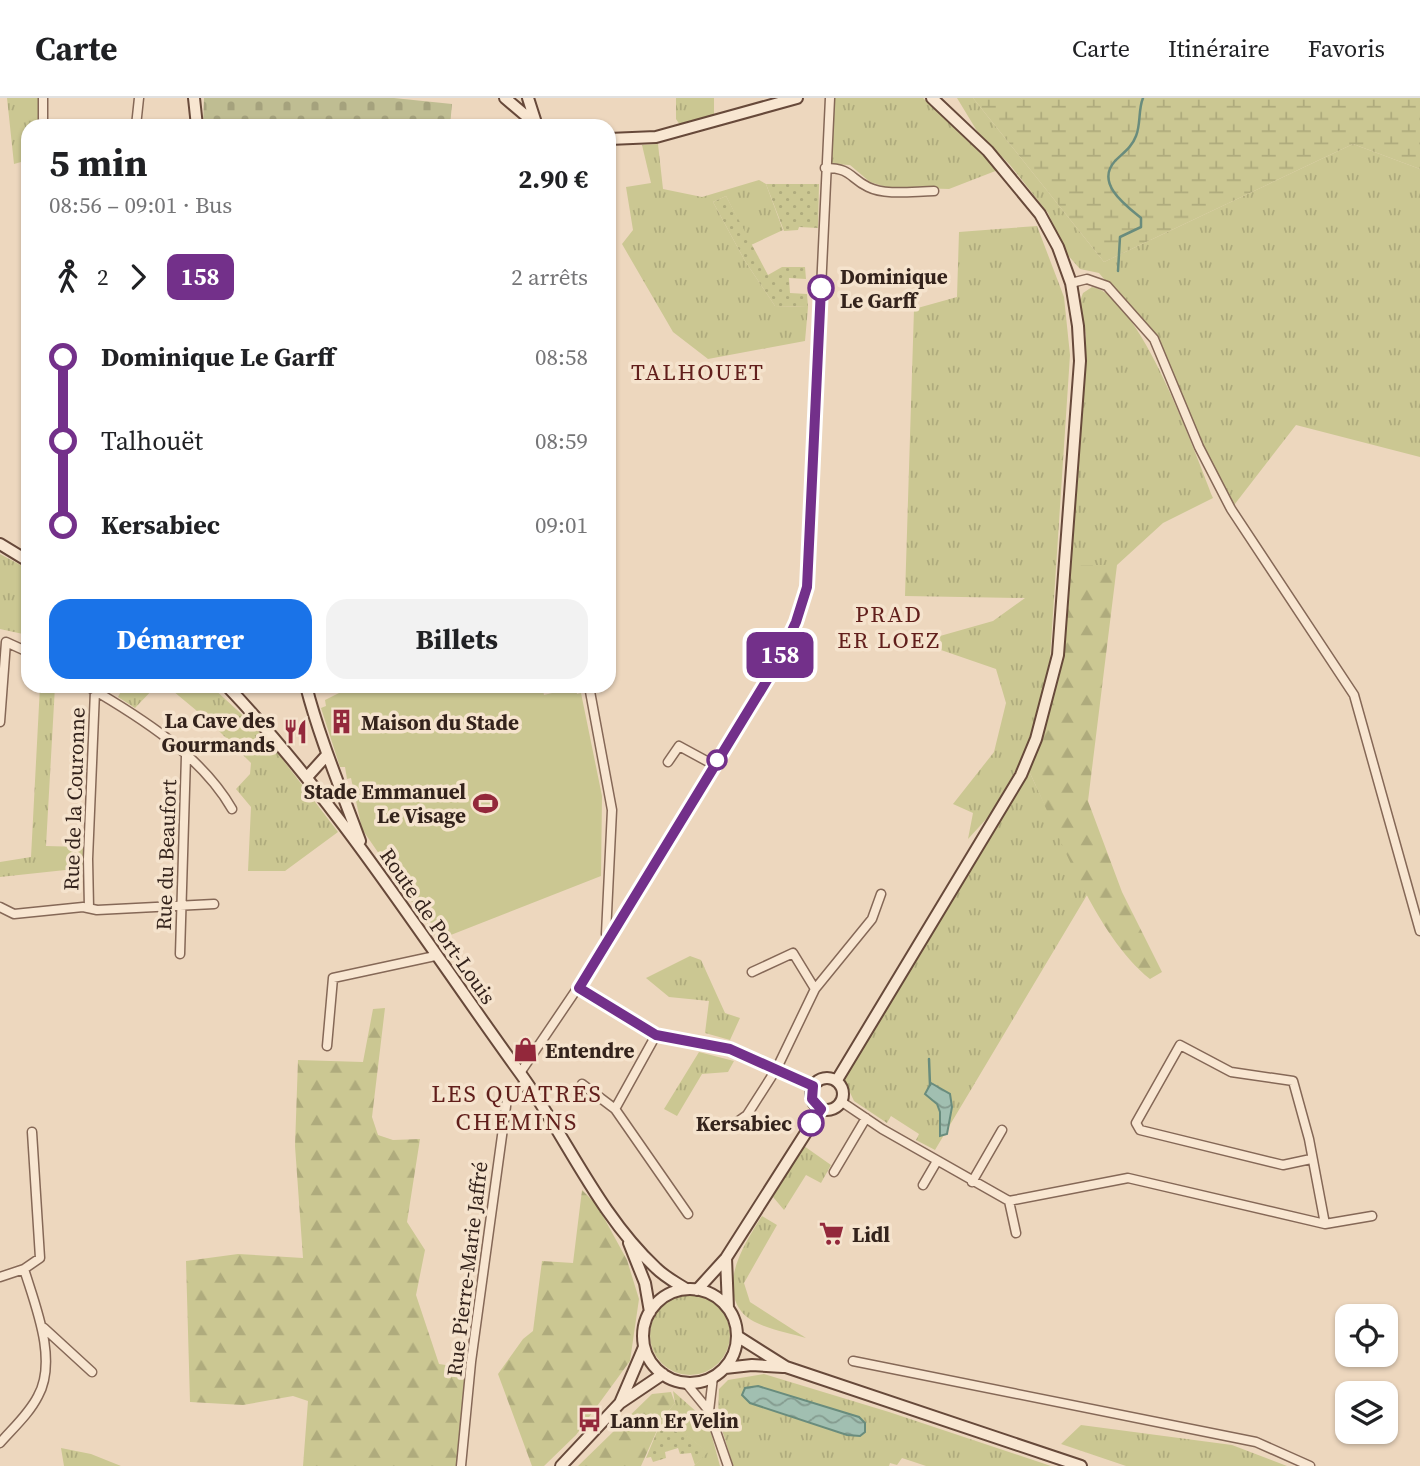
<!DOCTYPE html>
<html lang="fr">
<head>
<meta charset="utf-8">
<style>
  :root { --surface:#fff; --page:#f2f2f2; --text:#202124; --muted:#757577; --line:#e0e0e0; --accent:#1a73e8 }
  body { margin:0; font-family:"Source Serif 4",serif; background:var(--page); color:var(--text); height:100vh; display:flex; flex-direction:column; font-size:26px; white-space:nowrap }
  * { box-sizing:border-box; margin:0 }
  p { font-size:23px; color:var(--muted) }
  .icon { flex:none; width:38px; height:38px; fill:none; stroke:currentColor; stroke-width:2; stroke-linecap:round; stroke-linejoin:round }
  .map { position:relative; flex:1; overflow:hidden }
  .sheet { position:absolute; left:21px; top:21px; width:595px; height:574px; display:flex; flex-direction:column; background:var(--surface); border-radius:21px; box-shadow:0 2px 5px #0004 }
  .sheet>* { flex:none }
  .badge { padding:0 14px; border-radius:10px; font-size:24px; line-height:46px }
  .tools { position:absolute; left:1335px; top:1206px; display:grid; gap:14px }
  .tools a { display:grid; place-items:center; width:63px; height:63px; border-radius:14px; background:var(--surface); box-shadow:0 2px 5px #0004; font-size:35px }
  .map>.badge { position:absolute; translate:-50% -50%; box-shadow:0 0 0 4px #fff }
  .legs { display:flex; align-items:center; gap:10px; height:77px; padding:0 28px; font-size:23px }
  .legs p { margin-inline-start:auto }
  .overview { display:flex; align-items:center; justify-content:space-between; height:119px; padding:0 28px }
  h1 { font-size:38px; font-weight:700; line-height:52px }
  .cta { display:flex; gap:14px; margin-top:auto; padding:14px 28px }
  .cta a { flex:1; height:80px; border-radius:21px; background:var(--accent); color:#fff; font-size:28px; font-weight:700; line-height:80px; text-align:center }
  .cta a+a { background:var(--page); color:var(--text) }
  ul { padding:0 28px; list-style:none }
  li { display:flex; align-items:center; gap:24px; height:84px; font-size:26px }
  li i { display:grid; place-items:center; width:10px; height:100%; margin:0 9px; background:currentColor }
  li i::after { content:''; width:18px; height:18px; margin:-9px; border:5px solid; border-radius:50%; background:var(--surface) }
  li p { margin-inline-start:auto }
  li:first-child i { background:linear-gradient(#0000 50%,currentColor 0) }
  li:last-child i { background:linear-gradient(currentColor 50%,#0000 0) }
  header { display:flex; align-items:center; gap:42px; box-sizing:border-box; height:98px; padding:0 35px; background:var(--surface); border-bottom:2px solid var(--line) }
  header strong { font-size:33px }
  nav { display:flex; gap:38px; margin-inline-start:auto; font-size:24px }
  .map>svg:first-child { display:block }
</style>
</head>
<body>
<header>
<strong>Carte</strong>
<nav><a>Carte</a><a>Itinéraire</a><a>Favoris</a></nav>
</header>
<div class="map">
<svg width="1420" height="1368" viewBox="0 0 1420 1368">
  <defs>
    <pattern id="grass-tufts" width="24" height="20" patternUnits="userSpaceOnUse" patternTransform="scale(1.75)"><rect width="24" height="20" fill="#cbc792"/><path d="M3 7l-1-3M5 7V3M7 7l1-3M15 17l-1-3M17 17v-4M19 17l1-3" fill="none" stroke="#afab7d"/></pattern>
    <pattern id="forest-firs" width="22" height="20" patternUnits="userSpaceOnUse" patternTransform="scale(1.75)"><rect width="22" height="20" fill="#cbc792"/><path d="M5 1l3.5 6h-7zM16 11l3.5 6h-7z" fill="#afab7d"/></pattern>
    <pattern id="wetland-marsh" width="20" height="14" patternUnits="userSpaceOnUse" patternTransform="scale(1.75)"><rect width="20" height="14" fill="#cbc792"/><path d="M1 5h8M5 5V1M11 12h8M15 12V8" fill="none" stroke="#afab7d"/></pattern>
    <pattern id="cemetery-stones" width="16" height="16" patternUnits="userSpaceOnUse" patternTransform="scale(1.75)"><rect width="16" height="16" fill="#bfbd92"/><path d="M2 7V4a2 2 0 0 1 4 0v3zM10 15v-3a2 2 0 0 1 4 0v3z" fill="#a5a27d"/></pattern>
    <pattern id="garden-dots" width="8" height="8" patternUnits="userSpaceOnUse" patternTransform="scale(1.75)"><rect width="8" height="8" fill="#cbc792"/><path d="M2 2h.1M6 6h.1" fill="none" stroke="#afab7d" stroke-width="1.8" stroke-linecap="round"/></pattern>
    <pattern id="water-waves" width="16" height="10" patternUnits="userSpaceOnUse" patternTransform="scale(1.75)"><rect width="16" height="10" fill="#a1bfb1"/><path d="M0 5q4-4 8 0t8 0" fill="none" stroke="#849b8f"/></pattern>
  </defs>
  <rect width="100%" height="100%" fill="#edd7be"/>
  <path fill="url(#grass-tufts)" d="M7,0H40V28H28V62L14,66Z
    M676,0H714V17L680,27L676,21Z
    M834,0H923L998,72L949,91L886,89L870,84L850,67L830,66Z
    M957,0H973L1104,164L1353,46L1420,71V359L1296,327L1231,411L1154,241L1099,175L1080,171L1066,155L1048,115L1010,67L977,33Z
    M658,46L663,91L702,99L759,82L766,86L783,132L751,147L726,98L713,104L745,163L775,208L808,209L805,243L708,261L673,234L622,146L633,132L626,89L651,85L642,47Z
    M1037,128L1064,199L1070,257L1050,561L1033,631L1018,668L990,717L968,741L973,715L953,706L994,654L1006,605L996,571L941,552L940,538L993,523L1025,500L905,498L914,211L957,199L959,134Z
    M1092,189C1139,196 1196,357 1213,400L1163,425L1117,467H1069L1086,237L1080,203L1083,195Z
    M0,456L28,471V518L23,536L0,531Z
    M40,588H55L46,748L83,749L84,770L0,779V764L31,759Z
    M124,588H156L135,610L118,599Z
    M167,588H211L264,637L338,734L285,773H248L251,709L236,691L250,676L251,665L209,623Z
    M1029,673L1087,797L935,1052L916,1042L919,1036L891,1018L887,1025L854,1003L844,982Z
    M690,858L701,862L725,915L740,920L730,942L705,935L709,903L669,899L646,880Z
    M699,954L734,963L728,974L702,976L677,1018L664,1011Z
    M804,1048L831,1067L821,1085L806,1077L784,1112L773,1099Z
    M762,1118L777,1127L744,1185L750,1204L806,1240C788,1234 754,1230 741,1213C719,1184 746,1143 762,1118Z
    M650 1237a40 40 0 1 1 80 0a40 40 0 1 1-80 0Z
    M764,1276L889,1314L1051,1368H926L902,1360L897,1367L890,1365L889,1368H733L718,1318L719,1291L728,1282Z
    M673,1293L708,1324L720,1368H694L707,1354L663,1319L675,1305Z
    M1081,1327L1232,1347L1287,1368H1126L1061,1346Z
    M61,1350L91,1356L121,1368H64Z"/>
  <path fill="url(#forest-firs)" d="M1069,467H1117L1088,703L1122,794L1162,874L1150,881C1095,837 1059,736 1029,673L1043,639L1064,559Z
    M385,910L372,1019L378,1037L393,1042L420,1041L407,1124L425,1152L416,1197L439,1266L465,1270L468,1305L461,1368H303L308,1303L293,1298L243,1307L190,1304L186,1163L238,1156L303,1160L295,1048L298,962L363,964L373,911Z
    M582,1092L597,1107L627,1162L639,1201L630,1263L576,1337L544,1368H532L498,1276L523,1241L533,1233L542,1163L573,1165Z
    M671,1294L675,1305L663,1319L641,1368H578L652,1296Z"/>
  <path fill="url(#wetland-marsh)" d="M973,0H1420V71L1353,46L1104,164Z"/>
  <path fill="url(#cemetery-stones)" d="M204,0H394L452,6L450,28H203Z"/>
  <path fill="url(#garden-dots)" d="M766,86H819L818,130L799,129L798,132L784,133Z
    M726,98L768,177L782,169H805L806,181L789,180L790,195L807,196L808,209L775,208L745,163L713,104Z
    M663,1319L708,1354L695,1367L691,1355L680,1356L678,1350L665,1354L666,1360L653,1364L651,1359L646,1360Z"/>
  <path fill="#cbc792" d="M353,588H542L544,597L580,588L576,591L577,596L581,595L602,698L601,778L438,842L362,731L351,680L347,681L345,669H340L321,610L326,608L325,602Z"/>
  <path fill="url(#water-waves)" stroke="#698c7d" stroke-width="2" d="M931,985L950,996L952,1009L947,1036L940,1038V1014L937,1006L925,996Z
    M758,1288L859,1319L865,1325V1334L860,1338L847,1337L750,1305L742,1297L745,1290Z"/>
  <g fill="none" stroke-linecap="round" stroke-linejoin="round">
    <path stroke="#698c7d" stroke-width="2.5" d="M1118,173L1120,139L1141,129V120C1125,107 1095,85 1115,63C1123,55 1132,49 1136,38C1141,26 1138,12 1143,0
      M929,961L930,987"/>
    <defs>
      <path id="street" d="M43,0V28
        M136,28L139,0
        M825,70C852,70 849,80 868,89C886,98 915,93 934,93
        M1071,185L1087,181L1107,188L1154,241L1199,349L1231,411L1354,597L1420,833
        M87,588C140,619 201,657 232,711
        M589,588L612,712L606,836L610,842
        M0,624L6,544L28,554
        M668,664L679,648L714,667
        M0,809L14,816L83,809L97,812L214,806
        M89,810L88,761L95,593
        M180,856L186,658
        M752,874L793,855L815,891
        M578,890L656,937L730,951L813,988
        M656,937L615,1011L688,1116
        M327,948L333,880L435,858
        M520,975L610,842L775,569L796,524L807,489L830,0
        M582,986L615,1011
        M842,1004L882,1031L1009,1103L1128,1080L1325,1126L1372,1118
        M730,1029L747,1017L777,970L815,891L872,821L881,796
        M1311,1061L1283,1067L1140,1032L1136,1025L1180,947L1231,974L1293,983L1309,1041L1325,1126
        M834,1074L866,1020
        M972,1084L1002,1032
        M923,1087L937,1063
        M1009,1103L1016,1135
        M0,1179L24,1171
        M44,1230L92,1274
        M853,1263L1256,1344L1310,1368
        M686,1285L709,1313L728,1368
        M709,1313L713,1279
        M0,1345C13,1330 29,1316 38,1298C58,1262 35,1207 24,1171L40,1160L32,1034
        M461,1368L471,1264L507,1001L523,987"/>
      <path id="secondary" d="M194,0L197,28
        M505,0L538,28
        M528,0L536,25
        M609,41L656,39L797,0
        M0,446L28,463
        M227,588C339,706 425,844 520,975C566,1038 598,1116 656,1170C665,1179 675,1184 686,1191
        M306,588C320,642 341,691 360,743
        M308,678L326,658
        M811 996a16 16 0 1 1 32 0a16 16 0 1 1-32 0Z
        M837,982L1021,677L1036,641L1058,557L1080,263L1078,228L1071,185L1058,149L1040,116L988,53L932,0
        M629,1145L645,1185L650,1214
        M726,1160L728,1210
        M643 1238a47 47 0 1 1 94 0a47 47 0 1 1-94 0Z
        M697,1192L726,1160L821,1011
        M737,1238L786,1269L1081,1368
        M725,1270L752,1267L783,1269
        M620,1305L663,1276
        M561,1368L620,1305L644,1249"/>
    </defs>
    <use href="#street" stroke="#856857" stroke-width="11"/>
    <use href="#secondary" stroke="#67493a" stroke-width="14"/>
    <use href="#street" stroke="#f8e6d1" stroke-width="8"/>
    <use href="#secondary" stroke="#f8e6d1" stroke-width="10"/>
  </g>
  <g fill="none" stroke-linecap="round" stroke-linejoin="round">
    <defs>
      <path id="line-1" d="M811,1025L821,1011L812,1001L813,988L730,951L656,937L579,890L775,569L796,524L807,489L821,190"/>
    </defs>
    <use href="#line-1" stroke="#fff" stroke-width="16"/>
    <use href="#line-1" stroke="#73308a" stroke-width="10"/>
  </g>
  <defs>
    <symbol id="building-bare" viewBox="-9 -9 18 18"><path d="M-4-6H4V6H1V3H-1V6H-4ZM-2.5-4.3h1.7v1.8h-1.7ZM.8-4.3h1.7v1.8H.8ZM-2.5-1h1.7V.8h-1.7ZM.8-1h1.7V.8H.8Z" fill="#93283b" stroke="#f5e3cd" stroke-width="2.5" paint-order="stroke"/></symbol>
    <symbol id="restaurant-bare" viewBox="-9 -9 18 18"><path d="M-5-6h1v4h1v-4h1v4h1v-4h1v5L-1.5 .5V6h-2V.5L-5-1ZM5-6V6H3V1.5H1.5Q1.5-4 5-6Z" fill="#93283b" stroke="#f5e3cd" stroke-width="2.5" paint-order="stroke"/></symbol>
    <symbol id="stadium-bare" viewBox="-9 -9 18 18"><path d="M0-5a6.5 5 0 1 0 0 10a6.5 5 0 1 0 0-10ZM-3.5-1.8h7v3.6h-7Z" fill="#93283b" stroke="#f5e3cd" stroke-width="2.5" paint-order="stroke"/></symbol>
    <symbol id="shop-bare" viewBox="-9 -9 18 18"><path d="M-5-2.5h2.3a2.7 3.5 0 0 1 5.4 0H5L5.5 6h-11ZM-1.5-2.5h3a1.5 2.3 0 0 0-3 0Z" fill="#93283b" stroke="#f5e3cd" stroke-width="2.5" paint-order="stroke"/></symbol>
    <symbol id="supermarket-bare" viewBox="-9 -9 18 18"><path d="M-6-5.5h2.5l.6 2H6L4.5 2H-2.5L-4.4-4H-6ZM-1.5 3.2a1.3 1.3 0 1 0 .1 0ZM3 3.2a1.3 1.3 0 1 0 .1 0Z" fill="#93283b" stroke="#f5e3cd" stroke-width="2.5" paint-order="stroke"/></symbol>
    <symbol id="bus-bare" viewBox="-9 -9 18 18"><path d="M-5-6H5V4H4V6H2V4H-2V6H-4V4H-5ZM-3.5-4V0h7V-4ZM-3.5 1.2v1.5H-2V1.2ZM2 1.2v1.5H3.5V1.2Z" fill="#93283b" stroke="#f5e3cd" stroke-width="2.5" paint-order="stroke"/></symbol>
  </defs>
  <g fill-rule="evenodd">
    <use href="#building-bare" x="324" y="606" width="35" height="35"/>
    <use href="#restaurant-bare" x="278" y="616" width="35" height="35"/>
    <use href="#stadium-bare" x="468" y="688" width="35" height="35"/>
    <use href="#shop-bare" x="508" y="934" width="35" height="35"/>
    <use href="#supermarket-bare" x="814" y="1118" width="35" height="35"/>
    <use href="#bus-bare" x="572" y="1304" width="35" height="35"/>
  </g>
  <g fill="#fff" stroke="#73308a" stroke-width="3.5">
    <circle cx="821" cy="190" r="12"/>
    <circle cx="717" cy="662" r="9"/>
    <circle cx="811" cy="1025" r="12"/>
  </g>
  <g text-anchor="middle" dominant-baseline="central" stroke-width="7" stroke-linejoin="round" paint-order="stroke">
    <g font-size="21" font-weight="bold" fill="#34231c" stroke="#f5e3cd" text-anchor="start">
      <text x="840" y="178">Dominique<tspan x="840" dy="24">Le Garff</tspan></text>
      <text x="792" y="1025" text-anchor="end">Kersabiec</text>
    </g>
    <g font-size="21" font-weight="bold" fill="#34231c" stroke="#f5e3cd" text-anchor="start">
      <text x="275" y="622" text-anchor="end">La Cave des<tspan x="275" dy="24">Gourmands</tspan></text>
      <text x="361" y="624">Maison du Stade</text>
      <text x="466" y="693" text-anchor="end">Stade Emmanuel<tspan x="466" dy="24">Le Visage</tspan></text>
      <text x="545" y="952">Entendre</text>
      <text x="852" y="1136">Lidl</text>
      <text x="610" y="1322">Lann Er Velin</text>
    </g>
    <g font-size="21" fill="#34231c" stroke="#f5e3cd">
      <text transform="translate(74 701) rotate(-88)">Rue de la Couronne</text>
      <text transform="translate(166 757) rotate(-88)">Rue du Beaufort</text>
      <text transform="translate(438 828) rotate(55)">Route de Port-Louis</text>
      <text transform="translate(467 1171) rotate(-83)">Rue Pierre-Marie Jaffré</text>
    </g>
    <g font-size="23" letter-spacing="2" fill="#611e1b" stroke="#f5e3cd">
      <text x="698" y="274">TALHOUET</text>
      <text x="889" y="516">PRAD<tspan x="889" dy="26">ER LOEZ</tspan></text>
    </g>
    <g font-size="24" letter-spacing="2" fill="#611e1b" stroke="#f5e3cd">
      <text x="517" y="995">LES QUATRES<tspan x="517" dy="28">CHEMINS</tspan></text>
    </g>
  </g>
</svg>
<div class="tools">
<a><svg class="icon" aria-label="locate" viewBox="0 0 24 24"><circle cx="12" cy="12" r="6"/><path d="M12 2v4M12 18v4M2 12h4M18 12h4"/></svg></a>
<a><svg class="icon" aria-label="layers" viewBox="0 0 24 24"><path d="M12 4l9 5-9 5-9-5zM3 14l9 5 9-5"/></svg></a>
</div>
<b class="badge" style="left:780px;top:557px;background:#73308a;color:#fff">158</b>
<section class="sheet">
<div class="overview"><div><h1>5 min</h1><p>08:56 – 09:01 · Bus</p></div><b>2.90 €</b></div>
<div class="legs"><svg class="icon" aria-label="walk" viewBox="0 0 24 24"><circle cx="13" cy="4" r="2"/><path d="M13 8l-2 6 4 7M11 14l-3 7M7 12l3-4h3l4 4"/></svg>2<svg class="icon" aria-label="forward" viewBox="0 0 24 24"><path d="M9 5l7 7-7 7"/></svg><b class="badge" style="background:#73308a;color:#fff">158</b><p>2 arrêts</p></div>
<ul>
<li><i style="color:#73308a"></i><b>Dominique Le Garff</b><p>08:58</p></li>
<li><i style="color:#73308a"></i><span>Talhouët</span><p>08:59</p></li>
<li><i style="color:#73308a"></i><b>Kersabiec</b><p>09:01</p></li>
</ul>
<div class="cta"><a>Démarrer</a><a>Billets</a></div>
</section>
</div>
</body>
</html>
